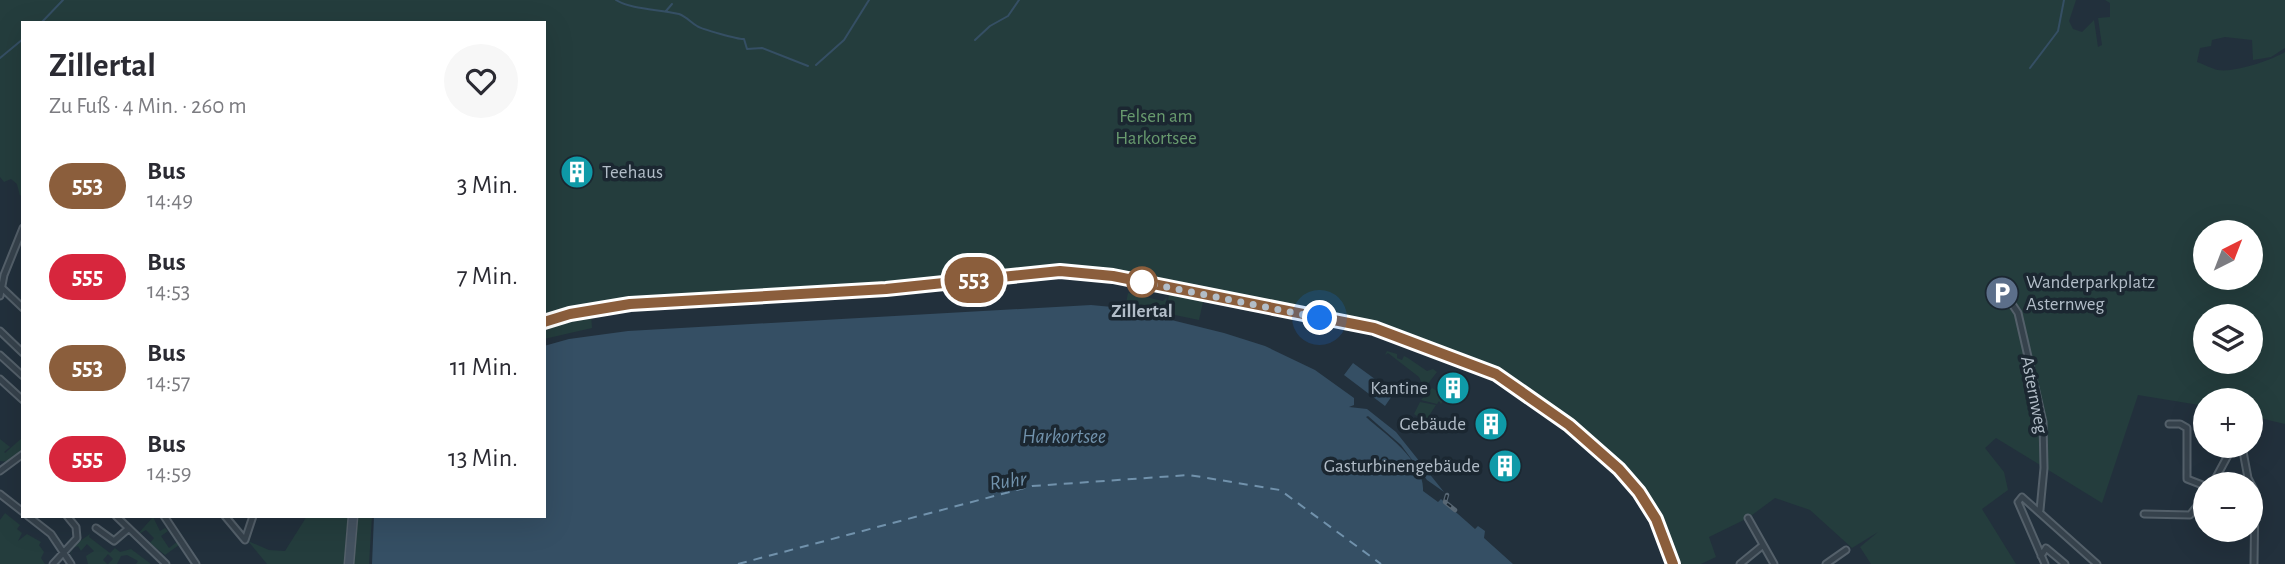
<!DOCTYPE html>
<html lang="de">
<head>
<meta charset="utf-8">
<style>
  :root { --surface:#fff; --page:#f7f7f7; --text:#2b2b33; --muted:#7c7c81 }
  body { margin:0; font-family:"Alegreya Sans",sans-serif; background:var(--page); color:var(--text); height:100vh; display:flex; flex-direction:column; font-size:26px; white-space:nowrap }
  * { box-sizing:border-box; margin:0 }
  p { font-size:23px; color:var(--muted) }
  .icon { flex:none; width:38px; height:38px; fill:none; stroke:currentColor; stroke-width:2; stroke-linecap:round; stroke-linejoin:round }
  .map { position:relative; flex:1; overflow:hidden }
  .details { position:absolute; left:21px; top:21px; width:525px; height:497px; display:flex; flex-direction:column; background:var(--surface); border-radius:0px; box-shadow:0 7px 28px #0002 }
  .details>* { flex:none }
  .badge { padding:0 14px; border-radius:23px; font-size:24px; line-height:46px }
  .needle { width:46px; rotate:42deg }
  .buttons { position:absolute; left:2193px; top:220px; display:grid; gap:14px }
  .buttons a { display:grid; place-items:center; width:70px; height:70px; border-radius:50%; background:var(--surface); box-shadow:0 7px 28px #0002; font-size:35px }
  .you { position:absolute; width:35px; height:35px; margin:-18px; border:5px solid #fff; border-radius:50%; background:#1a73e8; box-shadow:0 0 0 10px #1a73e833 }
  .map>.badge { position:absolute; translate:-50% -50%; box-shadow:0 0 0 4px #fff }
  .round { display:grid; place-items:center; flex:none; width:74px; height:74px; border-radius:37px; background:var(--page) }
  .head { display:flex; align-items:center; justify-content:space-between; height:119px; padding:0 28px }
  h1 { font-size:33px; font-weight:600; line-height:52px }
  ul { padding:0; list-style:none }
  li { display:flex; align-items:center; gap:21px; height:91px; padding:0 28px }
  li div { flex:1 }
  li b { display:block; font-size:26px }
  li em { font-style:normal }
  li .badge { min-width:77px; font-weight:700; text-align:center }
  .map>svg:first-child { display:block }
</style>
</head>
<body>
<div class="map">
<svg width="2285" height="564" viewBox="0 0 2285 564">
  <rect width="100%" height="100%" fill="#22303c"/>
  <path fill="#243d3d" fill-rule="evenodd" d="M0,0H2076L2069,21L2073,29L2082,32L2094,20L2098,47L2102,45L2098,18L2110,17V3L2105,0H2285V48L2271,57L2253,60L2252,40L2225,37L2212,40L2211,46L2200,48L2197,62C2204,64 2212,69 2218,70C2234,73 2272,60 2285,52V424L2251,416L2250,401H2205V406L2138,395L2102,503L1996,438L1985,448L2004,472L2008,490L1982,509L2016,564H1871L1860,547L1878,532L1852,548L1810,510L1775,498L1748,518L1709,537L1716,557L1701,564H1676L1661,522L1647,496L1598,443L1546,401L1487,365L1429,342L1321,314L1173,283L1067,267L840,287L664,295L576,309L544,318V23H23V193L20,196L17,184L11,179L4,182L0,177ZM2205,233H2250V278H2205ZM2205,317H2250V362H2205Z
    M1170,291L1204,298L1199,320L1165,313Z
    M1128,293L1163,301L1167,297L1164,312L1126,303Z
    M591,313L592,328L544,339V325Z
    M1387,351L1397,354V358L1402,360L1404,356L1408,358L1427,371L1433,369L1437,372L1417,398L1414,395L1422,384L1419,377L1388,353L1385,355Z
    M1432,388L1446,396L1441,404L1439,401L1437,404L1421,400Z
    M1420,402L1436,405L1425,422L1414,414Z
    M23,437V450L9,462L0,461V439L10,447L4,452L5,453Z
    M5,513L20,525L17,529L22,533L18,541L27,534L41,542L39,545L44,552L41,558L45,564H0V520Z
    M307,516H350L346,532L345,564H267L248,541L269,550L285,551Z
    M357,516H372L369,564H353Z
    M153,517L160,531L165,528L168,531L161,536L169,548L177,542L179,545L165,555L150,543L154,538L146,530L137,535Z
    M90,534L89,537L110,553L115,548L120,552L131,549L151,564H136L138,561L127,555L121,556L117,564H108L113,559L108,554L103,560L107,564H88L86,556L94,551L87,544L81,551L78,546L71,549L72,557L70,548Z"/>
  <path fill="#354f64" d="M1091,305L1123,308L1224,333L1265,346L1315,370L1354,398V405L1349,407L1367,409L1396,432L1444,492L1427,480L1401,445L1368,416L1366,417C1386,435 1425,461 1423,491L1438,502L1441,499L1475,529L1478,526L1485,531L1484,538L1513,564H372L374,516H544V346L569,339L628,331Z
    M1353,363L1394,393L1385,406L1344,375Z"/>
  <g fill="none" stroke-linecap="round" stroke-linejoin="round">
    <path stroke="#354f64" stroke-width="2" d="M616,0C632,10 659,9 679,14C687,17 690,22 697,26C701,29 740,40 744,39L747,49L762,48L808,66
      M666,11L672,4
      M41,23L63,0
      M975,40L990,26L1008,16L1019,0
      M0,58L23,39
      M816,65L844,40L869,0
      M2030,68L2058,31L2064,0"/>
    <path stroke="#7192ac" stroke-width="2" stroke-dasharray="9 7" stroke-linecap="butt" d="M738,564L1032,486L1189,475L1280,490L1381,564"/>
    <defs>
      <path id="street" d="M2000,286L2018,313L2043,422L2044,468L2040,510
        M1,287L23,308
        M0,296L4,275L23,228
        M0,331L23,353
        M0,355L23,376
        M0,379L23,400
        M2169,424H2180L2187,428V479L2205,486
        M2242,446L2248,478L2255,492L2254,564
        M0,471L23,454
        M2212,485L2233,446
        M0,494L23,512
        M2144,514L2190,515L2205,496
        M28,516L51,534L71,564
        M116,516L166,564
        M164,516L196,564
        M225,516L245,540L253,516
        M1748,518L1774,564
        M96,528L114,541L128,529
        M2041,556L2046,548L2065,564
        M53,564L77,538L76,527L67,516
        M1740,564L1762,546
        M1826,564L1846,550
        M2045,564L2018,502L2022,497L2097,564"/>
      <path id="secondary" d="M544,322L570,314L630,304L886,289L1060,271L1113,276L1374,328L1496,374L1569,425L1619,469L1639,492L1656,519L1673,564
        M349,564L353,516"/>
    </defs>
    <use href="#street" stroke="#54606a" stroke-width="9"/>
    <use href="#secondary" stroke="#54606a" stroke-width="11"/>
    <use href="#street" stroke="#36424c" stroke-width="5"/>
    <use href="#secondary" stroke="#445260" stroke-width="8"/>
    <defs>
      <path id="rail" d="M1447,495L1445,502L1455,510"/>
    </defs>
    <use href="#rail" stroke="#586774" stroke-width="4.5"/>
    <use href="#rail" stroke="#1b2731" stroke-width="2" stroke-dasharray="5" stroke-linecap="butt"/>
  </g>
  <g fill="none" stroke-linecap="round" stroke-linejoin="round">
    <defs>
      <path id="line" d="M544,322L570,314L630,304L886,289L1060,271L1113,276L1374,328L1496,374L1569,425L1619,469L1639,492L1656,519L1673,564"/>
    </defs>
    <use href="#line" stroke="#fff" stroke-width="16"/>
    <use href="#line" stroke="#8b5e3c" stroke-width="10"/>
    <path stroke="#b2bdc8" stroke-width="7" stroke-dasharray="0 12.6" d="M1142,282L1320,318"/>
  </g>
  <defs>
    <symbol id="building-disc" viewBox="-11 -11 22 22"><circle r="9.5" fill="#0f9aa8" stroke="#1b2731"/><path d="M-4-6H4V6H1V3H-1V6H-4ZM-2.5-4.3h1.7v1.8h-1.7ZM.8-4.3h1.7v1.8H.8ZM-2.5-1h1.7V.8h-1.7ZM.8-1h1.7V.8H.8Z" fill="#fff"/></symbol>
    <symbol id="parking-disc" viewBox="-11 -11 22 22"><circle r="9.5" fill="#5c6f8a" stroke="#1b2731"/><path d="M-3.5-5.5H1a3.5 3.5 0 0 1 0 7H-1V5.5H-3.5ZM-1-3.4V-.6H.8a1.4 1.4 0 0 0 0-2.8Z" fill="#fff"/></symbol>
  </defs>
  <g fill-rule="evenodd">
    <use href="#building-disc" x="558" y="153" width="38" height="38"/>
    <use href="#parking-disc" x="1983" y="274" width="38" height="38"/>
    <use href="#building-disc" x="1434" y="369" width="38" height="38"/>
    <use href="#building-disc" x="1472" y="405" width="38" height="38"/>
    <use href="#building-disc" x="1486" y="447" width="38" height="38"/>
  </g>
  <circle fill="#fff" stroke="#8b5e3c" stroke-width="3.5" cx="1142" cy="282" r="14"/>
  <g text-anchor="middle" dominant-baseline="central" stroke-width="7" stroke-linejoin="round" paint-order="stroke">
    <g font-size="19" fill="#689a6e" stroke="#1b2731">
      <text x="1156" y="116">Felsen am<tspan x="1156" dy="22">Harkortsee</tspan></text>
    </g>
    <g font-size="19" fill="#b2bdc8" stroke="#1b2731" text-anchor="end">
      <text x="602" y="172" text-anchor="start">Teehaus</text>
      <text x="2026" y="282" text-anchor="start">Wanderparkplatz<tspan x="2026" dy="22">Asternweg</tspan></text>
      <text x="1428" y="388">Kantine</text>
      <text x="1466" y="424">Gebäude</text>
      <text x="1480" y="466">Gasturbinengebäude</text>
    </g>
    <g font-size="19" font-weight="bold" fill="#b2bdc8" stroke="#1b2731">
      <text x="1142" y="311">Zillertal</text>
    </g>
    <g font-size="19" fill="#b2bdc8" stroke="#1b2731">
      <text transform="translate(2034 395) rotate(79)">Asternweg</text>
    </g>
    <g font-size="21" font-style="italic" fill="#7192ac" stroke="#1b2731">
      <text x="1064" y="436">Harkortsee</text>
      <text transform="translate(1008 481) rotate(-8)">Ruhr</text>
    </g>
  </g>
</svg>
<div class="buttons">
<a><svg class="needle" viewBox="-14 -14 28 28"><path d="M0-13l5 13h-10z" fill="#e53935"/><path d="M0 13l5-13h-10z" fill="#7c7c81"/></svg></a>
<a><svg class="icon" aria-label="layers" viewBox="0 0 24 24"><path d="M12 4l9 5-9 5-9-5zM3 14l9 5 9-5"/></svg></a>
<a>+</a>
<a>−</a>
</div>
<div class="you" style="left:1320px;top:318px"></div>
<b class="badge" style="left:974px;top:280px;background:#8b5e3c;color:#fff">553</b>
<section class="details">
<div class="head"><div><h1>Zillertal</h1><p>Zu Fuß · 4 Min. · 260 m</p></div><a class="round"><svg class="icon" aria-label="heart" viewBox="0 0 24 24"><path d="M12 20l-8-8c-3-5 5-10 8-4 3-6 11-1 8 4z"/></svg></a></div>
<ul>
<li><span class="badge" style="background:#8b5e3c;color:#fff">553</span><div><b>Bus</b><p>14:49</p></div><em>3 Min.</em></li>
<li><span class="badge" style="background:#d7263d;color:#fff">555</span><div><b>Bus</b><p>14:53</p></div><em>7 Min.</em></li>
<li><span class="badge" style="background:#8b5e3c;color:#fff">553</span><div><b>Bus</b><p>14:57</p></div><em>11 Min.</em></li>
<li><span class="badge" style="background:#d7263d;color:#fff">555</span><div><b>Bus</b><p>14:59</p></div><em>13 Min.</em></li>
</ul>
</section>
</div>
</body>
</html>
